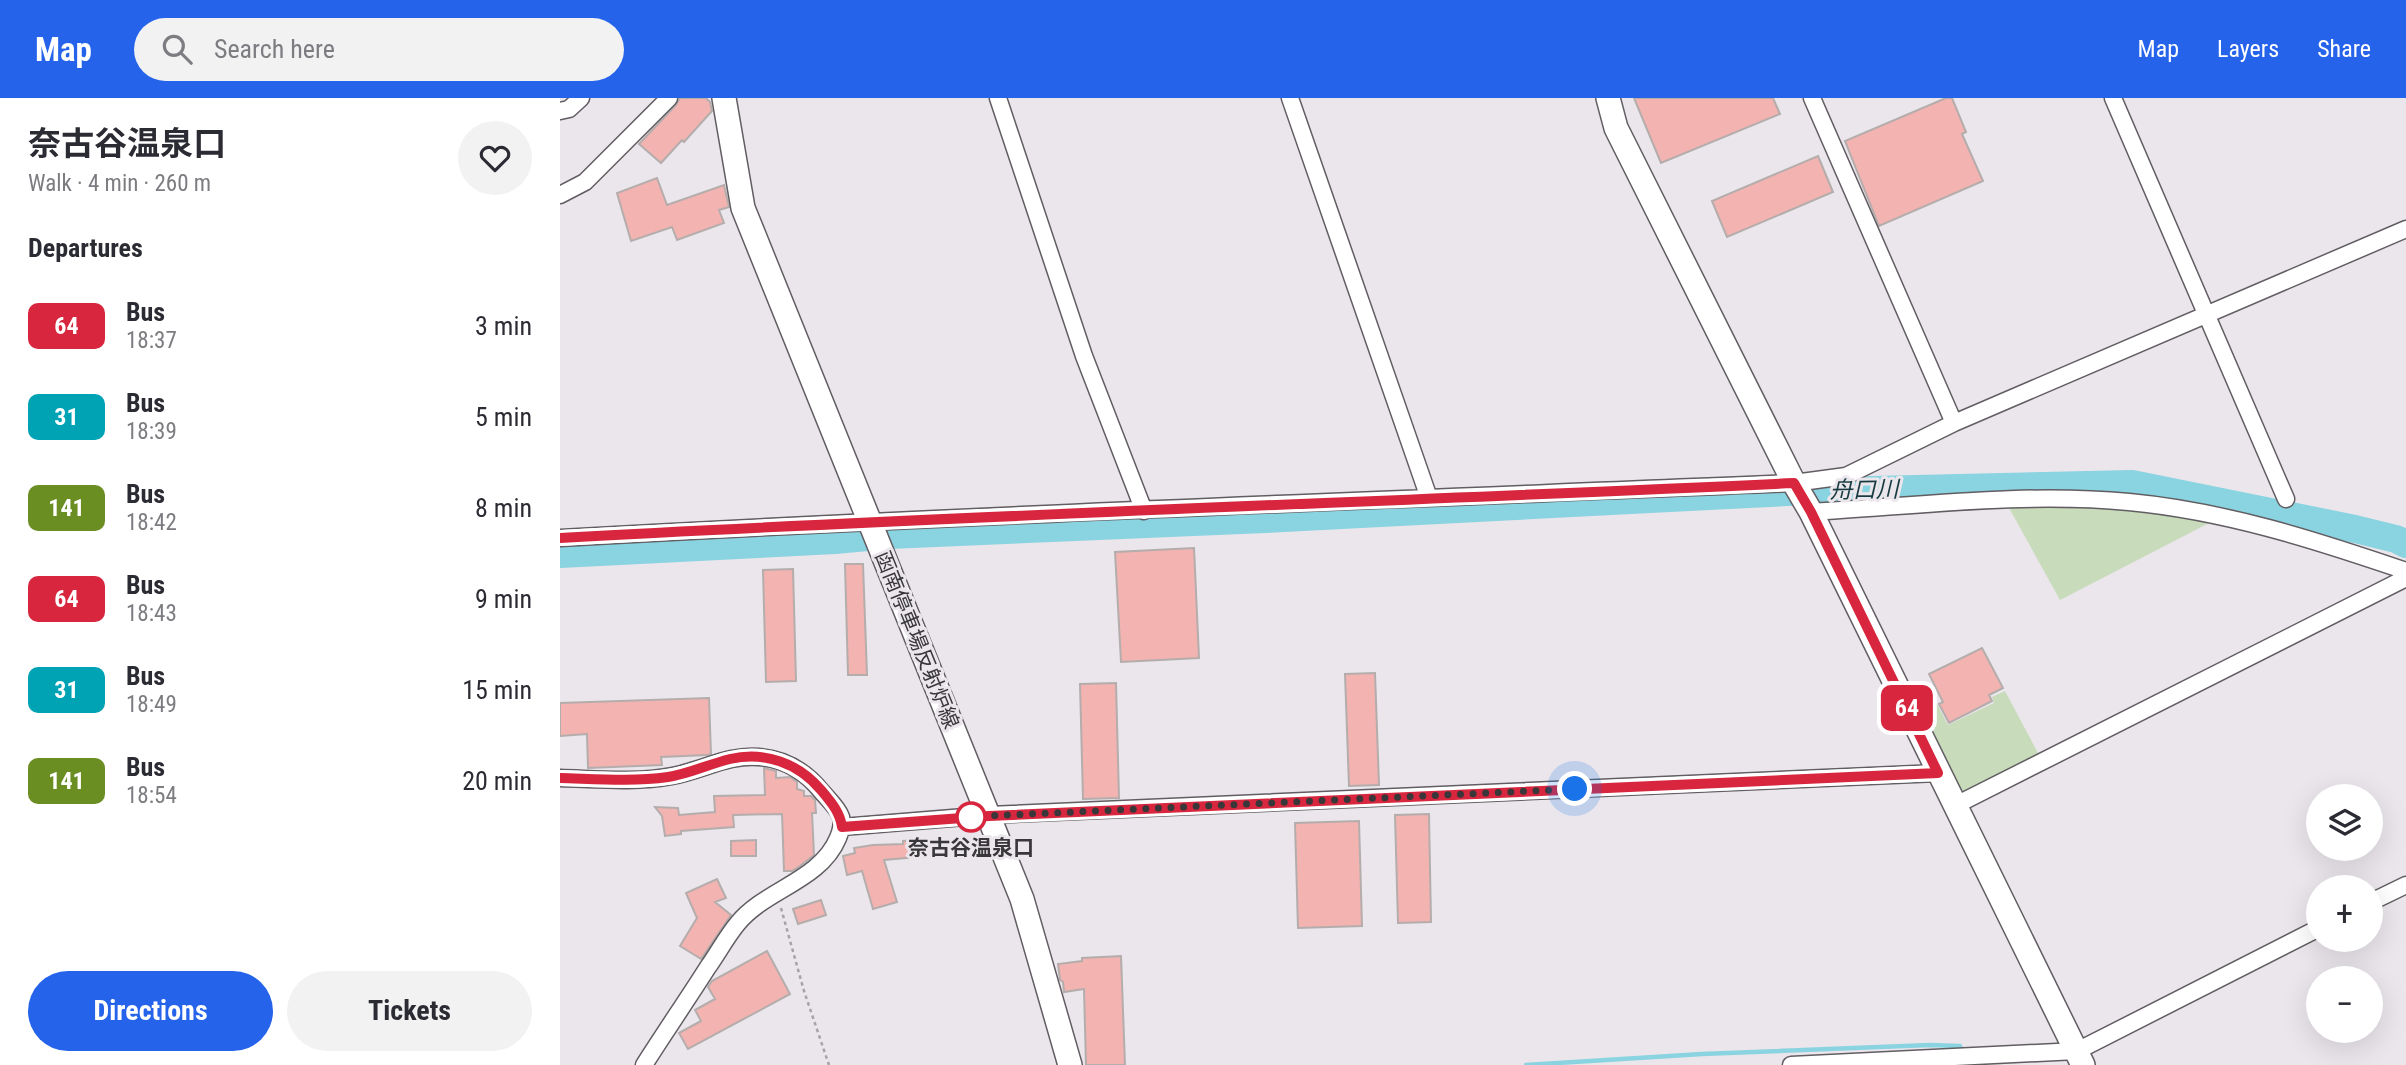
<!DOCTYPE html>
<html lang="en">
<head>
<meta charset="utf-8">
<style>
  :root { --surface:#fff; --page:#f2f2f3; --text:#2b2b33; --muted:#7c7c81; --accent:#2563eb }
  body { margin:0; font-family:"Roboto Condensed","Noto Sans JP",sans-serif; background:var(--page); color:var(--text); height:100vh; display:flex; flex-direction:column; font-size:26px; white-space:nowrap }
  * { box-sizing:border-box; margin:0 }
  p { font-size:23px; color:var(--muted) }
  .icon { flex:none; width:38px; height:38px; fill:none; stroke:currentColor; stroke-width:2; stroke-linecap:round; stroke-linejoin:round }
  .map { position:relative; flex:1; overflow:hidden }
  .side { display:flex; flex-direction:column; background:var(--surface); width:560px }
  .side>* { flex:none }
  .badge { padding:0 14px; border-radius:10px; font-size:24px; line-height:46px }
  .tools { position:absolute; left:1746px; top:686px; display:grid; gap:14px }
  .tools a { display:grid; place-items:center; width:77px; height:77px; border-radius:50%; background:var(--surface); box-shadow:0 7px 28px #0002; font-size:35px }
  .you { position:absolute; width:35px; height:35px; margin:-18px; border:5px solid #fff; border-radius:50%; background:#1a73e8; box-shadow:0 0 0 10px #1a73e833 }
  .map>.badge { position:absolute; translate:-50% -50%; box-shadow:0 0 0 4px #fff }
  h2 { padding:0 28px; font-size:26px; line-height:63px }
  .round { display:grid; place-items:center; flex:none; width:74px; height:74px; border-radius:37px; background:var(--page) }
  .overview { display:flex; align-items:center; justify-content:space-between; height:119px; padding:0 28px }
  h1 { font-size:33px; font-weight:700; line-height:52px }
  .button { display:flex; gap:14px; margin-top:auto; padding:14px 28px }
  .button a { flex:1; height:80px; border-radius:42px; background:var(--accent); color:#fff; font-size:28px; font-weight:700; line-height:80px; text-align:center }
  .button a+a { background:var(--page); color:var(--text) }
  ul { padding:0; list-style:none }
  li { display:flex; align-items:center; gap:21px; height:91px; padding:0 28px }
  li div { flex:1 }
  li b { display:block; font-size:26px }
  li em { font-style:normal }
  li .badge { min-width:77px; font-weight:700; text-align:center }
  header { display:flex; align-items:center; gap:42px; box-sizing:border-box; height:98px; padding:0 35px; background:var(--accent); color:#fff }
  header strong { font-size:33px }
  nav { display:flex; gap:38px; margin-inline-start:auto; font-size:24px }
  .search { width:490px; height:63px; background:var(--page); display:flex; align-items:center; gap:18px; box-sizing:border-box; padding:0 24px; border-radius:38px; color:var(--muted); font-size:26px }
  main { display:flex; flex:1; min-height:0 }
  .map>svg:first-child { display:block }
</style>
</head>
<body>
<header>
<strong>Map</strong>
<div class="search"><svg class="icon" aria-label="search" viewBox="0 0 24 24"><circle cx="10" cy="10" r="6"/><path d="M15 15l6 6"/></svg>Search here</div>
<nav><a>Map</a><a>Layers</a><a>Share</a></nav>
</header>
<main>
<section class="side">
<div class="overview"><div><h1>奈古谷温泉口</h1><p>Walk · 4 min · 260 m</p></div><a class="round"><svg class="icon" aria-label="heart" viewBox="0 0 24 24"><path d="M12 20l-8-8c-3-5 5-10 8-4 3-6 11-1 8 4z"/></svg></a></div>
<h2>Departures</h2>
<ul>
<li><span class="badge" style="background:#d7263d;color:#fff">64</span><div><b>Bus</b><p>18:37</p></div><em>3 min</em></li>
<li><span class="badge" style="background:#00a3b4;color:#fff">31</span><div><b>Bus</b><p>18:39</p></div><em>5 min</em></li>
<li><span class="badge" style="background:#6b8e23;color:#fff">141</span><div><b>Bus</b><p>18:42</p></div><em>8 min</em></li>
<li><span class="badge" style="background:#d7263d;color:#fff">64</span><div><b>Bus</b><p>18:43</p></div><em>9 min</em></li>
<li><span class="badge" style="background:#00a3b4;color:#fff">31</span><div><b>Bus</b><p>18:49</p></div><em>15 min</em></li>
<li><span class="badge" style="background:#6b8e23;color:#fff">141</span><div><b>Bus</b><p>18:54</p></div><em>20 min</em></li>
</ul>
<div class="button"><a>Directions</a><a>Tickets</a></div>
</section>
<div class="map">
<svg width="1846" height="967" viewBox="0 0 1846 967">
  <rect width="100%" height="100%" fill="#eae6ec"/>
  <path fill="#c8dbba" d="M1448,408L1531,409L1648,421L1651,424L1500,502Z
    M1445,593L1479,657L1404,696H1401L1359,613L1376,604L1388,627L1434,605L1432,599Z"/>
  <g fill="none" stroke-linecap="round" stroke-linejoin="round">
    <path stroke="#8ad3e0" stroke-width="4.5" d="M966,967L1142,956L1370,947L1400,948L1408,967"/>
    <path stroke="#8ad3e0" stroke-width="28" d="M0,456L275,442L329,437L705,421L1227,394L1572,386L1795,431L1836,441L1846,446"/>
  </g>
  <path fill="#f3b3b1" stroke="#b4adac" stroke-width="2" d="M120,0H146L150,4L152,13L124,44L122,42L101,65L79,46L116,7Z
    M1074,0H1213L1220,16L1101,65Z
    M1386,0H1392L1406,34L1402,36L1423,83L1319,128L1285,43Z
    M1258,58L1273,94L1167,139L1152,103Z
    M97,80L107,107L164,87L169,109L159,112L164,125L117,142L112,129L71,143L57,95Z
    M634,450L639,560L561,564L555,454Z
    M285,466H303L307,577H288Z
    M233,471L236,583L206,584L203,472Z
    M1422,550L1443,590L1429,597L1432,603L1389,625L1379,606L1383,604L1369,576Z
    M815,575L819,687L789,688L785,576Z
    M556,585L559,700L523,701L520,586Z
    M149,600L151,656L148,657L101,659L102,667L28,670L27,636L0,638V605Z
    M204,670L216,673V680L230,679L237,684V691L244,693V698H251L255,702L256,715H252L254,757L240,768L232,773H224L222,716L173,717L174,729L121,733V736L105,738L102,718L95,709L118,710L119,717L155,714L154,698L205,697Z
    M869,716L871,824L838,825L835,717Z
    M799,723L802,828L738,830L735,725Z
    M366,741L368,758L324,762L337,804L313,811L302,773L287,777L283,758L295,755L294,750L313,747L343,746V743Z
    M196,742V758H171V743Z
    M157,781L166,800L155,804L171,817L141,861L120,848L137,820L126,795Z
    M261,802L266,817L238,826L233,811Z
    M207,853L230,896L128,951L119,935L141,923L135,912L155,901L148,889L152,883Z
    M561,858L565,967H526L524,891L504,894L503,884L500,882L498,866L522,863V860Z"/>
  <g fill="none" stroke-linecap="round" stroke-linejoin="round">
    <defs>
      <path id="street" d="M438,0L524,258L584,413
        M730,0L869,400
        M1252,0L1394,325
        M1553,0L1726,401
        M0,13L9,11L21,0
        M0,97L25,84L109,0
        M1251,414C1356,408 1464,394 1569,404C1665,413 1755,442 1846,473
        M0,440C411,417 823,402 1234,385L1286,378L1394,325L1846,131
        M0,680C36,681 76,685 112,678C141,673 169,656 199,659C226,661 246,674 262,694C268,701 278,710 281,719C283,727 281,733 278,740C260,783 206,791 178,825C167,838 158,855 148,869C127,902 105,934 84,967
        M1396,707L1846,480
        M282,729L429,717L1378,675
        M1811,804L1846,787
        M1231,967L1517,953L1759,830"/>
      <path id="secondary" d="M164,0L183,110L462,801L510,967
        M1048,0L1056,30L1234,385L1251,414L1523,967"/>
    </defs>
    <use href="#street" stroke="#615d62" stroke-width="19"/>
    <use href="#secondary" stroke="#615d62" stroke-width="26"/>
    <path stroke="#a6a3a8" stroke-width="2.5" stroke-dasharray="3.5 3.5" stroke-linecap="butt" d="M221,810L244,893L269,967"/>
    <use href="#street" stroke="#fff" stroke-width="16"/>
    <use href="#secondary" stroke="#fff" stroke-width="23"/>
  </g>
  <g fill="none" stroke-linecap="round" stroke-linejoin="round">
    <defs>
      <path id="line" d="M0,440C411,417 823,404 1234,385L1251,414L1378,675L429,718L282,729C280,714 271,704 261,692C238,665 205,653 170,661C149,666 129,676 108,679C72,684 36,681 0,680"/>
    </defs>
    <use href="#line" stroke="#fff" stroke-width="16"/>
    <use href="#line" stroke="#d7263d" stroke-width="10"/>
    <path stroke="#393739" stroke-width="7" stroke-dasharray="0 12.6" d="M411,719H404L1015,691"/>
  </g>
  <circle fill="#fff" stroke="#d7263d" stroke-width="3.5" cx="411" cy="719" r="14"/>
  <g text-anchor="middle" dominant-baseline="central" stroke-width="6" stroke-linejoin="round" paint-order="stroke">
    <g font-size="21" fill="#393739" stroke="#eae6ec">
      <text transform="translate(357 542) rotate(68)">函南停車場反射炉線</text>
    </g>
    <g font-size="21" font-weight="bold" fill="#393739" stroke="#eae6ec">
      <text x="411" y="750">奈古谷温泉口</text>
    </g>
    <g font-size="23" font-style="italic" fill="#183b41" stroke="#eae6ec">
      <text transform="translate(1304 392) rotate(-1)">舟口川</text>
    </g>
  </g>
</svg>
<div class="tools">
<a><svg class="icon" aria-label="layers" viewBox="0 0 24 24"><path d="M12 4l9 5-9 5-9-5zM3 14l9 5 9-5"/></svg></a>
<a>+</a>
<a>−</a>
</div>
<div class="you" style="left:1015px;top:691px"></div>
<b class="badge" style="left:1347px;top:610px;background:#d7263d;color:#fff">64</b>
</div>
</main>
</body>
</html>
